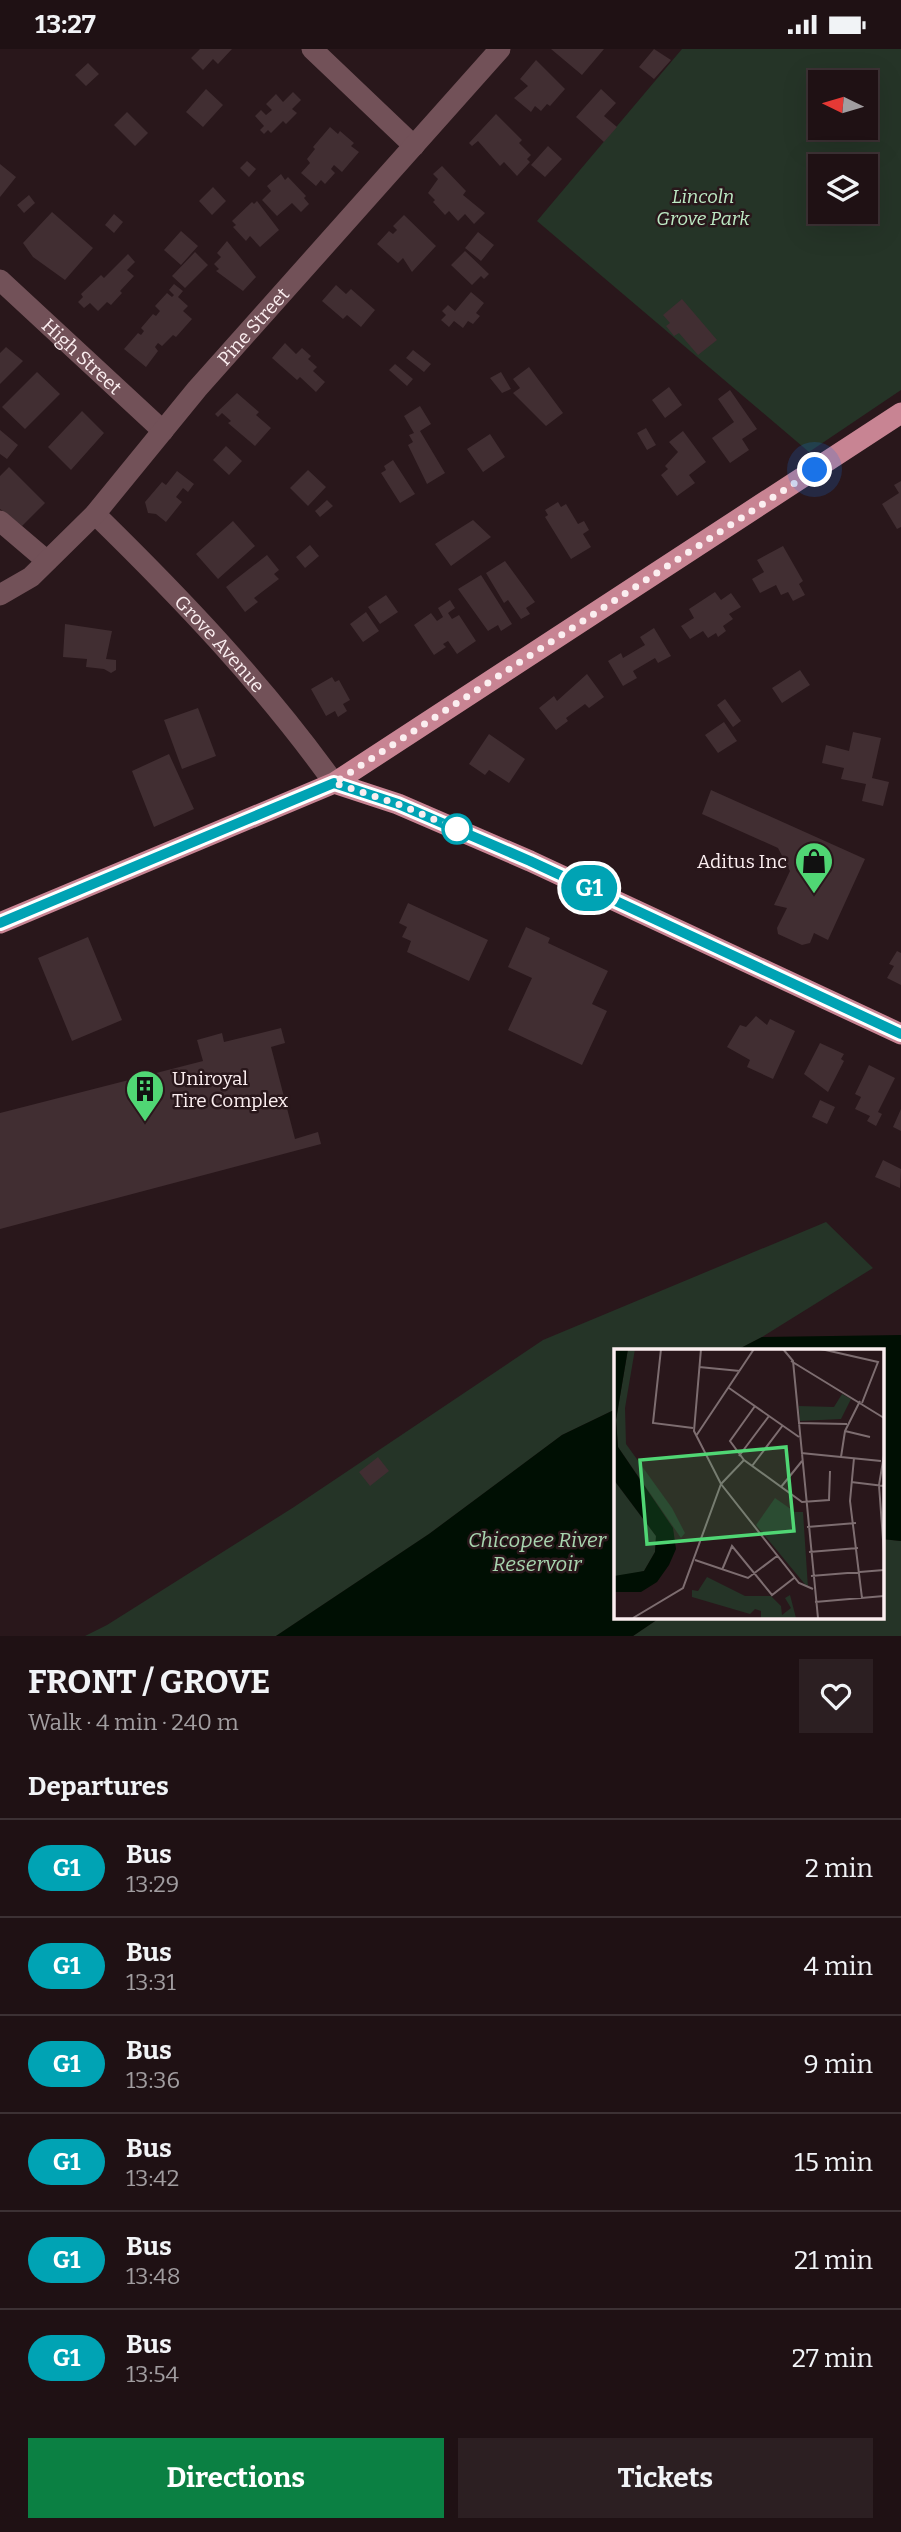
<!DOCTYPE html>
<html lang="en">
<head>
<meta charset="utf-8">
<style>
  :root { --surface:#1f1114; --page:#2c1f22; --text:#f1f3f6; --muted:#a19da0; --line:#3c3134; --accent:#0b8043 }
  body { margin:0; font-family:Bitter,serif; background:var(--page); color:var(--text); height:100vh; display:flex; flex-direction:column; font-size:26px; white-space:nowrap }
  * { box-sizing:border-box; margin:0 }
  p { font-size:23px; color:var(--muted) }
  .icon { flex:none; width:38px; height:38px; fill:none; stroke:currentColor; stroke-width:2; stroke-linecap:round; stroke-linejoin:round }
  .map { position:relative; height:1587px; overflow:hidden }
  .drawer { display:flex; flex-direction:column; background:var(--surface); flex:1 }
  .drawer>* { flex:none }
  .badge { padding:0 14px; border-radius:23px; font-size:24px; line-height:46px }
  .needle { width:46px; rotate:275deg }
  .tools { position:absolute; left:808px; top:21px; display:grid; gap:14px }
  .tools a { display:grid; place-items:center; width:70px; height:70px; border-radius:0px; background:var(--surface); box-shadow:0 7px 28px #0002,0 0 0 2px var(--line); font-size:35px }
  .you { position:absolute; width:35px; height:35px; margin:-18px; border:5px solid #fff; border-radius:50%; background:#1a73e8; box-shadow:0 0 0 10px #1a73e833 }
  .map>.badge { position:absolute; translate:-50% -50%; box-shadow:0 0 0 4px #fff }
  h2 { padding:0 28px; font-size:26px; line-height:63px }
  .round { display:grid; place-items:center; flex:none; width:74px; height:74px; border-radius:0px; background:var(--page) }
  .headline { display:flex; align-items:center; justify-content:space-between; height:119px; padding:0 28px }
  h1 { font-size:33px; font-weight:700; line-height:52px }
  .action { display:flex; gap:14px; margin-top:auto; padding:14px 28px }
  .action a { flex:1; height:80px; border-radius:0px; background:var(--accent); color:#fff; font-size:28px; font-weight:700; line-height:80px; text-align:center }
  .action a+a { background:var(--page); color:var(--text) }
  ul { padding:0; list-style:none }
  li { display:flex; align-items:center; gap:21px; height:98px; padding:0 28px; border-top:2px solid var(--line) }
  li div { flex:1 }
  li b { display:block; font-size:26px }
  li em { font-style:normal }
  li .badge { min-width:77px; font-weight:700; text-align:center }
  .status { display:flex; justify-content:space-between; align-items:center; height:49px; padding:0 35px; background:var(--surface); direction:ltr }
  .status svg { height:19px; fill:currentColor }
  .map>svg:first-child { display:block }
</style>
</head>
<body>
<div class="status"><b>13:27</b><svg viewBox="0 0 49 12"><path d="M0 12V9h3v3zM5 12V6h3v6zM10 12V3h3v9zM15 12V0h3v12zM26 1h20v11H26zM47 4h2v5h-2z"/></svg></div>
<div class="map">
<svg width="901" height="1587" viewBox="0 0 901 1587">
  <rect width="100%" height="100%" fill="#29171b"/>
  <path fill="#253427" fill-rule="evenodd" d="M682,0H901V341L809,403L537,172ZM821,33H866V79H821ZM821,117H866V163H821Z
    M826,1173L873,1219L762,1288L735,1302H616V1360L562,1386L429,1485L276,1587H85L107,1576L294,1458L543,1291Z
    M882,1490L901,1492V1587H633L661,1568H882Z"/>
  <path fill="#000f03" d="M901,1286V1492L882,1490V1302H735L762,1288Z
    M616,1360V1568H661L633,1587H276L429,1485L562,1386Z"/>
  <path fill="#412e32" d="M200,0H232L218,15L213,10L203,21L191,9Z
    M551,0H604L582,26Z
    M654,0L671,11L654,30L639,18Z
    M536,11L565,40L550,57L547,55L541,62L535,57L531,63L514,49L528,37L520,30Z
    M88,14L99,25L86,37L75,26Z
    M206,40L223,56L203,78L186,63Z
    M601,40L616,54L604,67L617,78L604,93L576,68Z
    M293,43L301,51L292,60L297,64L286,75L283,72L271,84L268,81L264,85L260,81L264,77L255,67L261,61L266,66L272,61L266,55L276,45L283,53Z
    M127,63L148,84L135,97L114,76Z
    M496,65L522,91L519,94L531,106L527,110L530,113L517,127L504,113L500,117L478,92L472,97L469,94Z
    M330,78L338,85L340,82L354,94L351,97L359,103L342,123L334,116L331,120L335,124L325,135L321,131L316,137L301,124L310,114L307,110L315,100L313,98Z
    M548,97L562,110L545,128L531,116Z
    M247,112L256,120L249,128L240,119Z
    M0,115L16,128L0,148Z
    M442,117L466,142L463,146L485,164L474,175L465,165L458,172L449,162L445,166L433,153L435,151L428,144L438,130L433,125Z
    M281,125L285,131L288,128L306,147L304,149L309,155L301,163L292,154L277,167L262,151L271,142L267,137Z
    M213,138L226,152L212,166L199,152Z
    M29,146L35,154L24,164L17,156Z
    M257,152L279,181L260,198L250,187L246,192L233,178L236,176L232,172L252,153L254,155Z
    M52,163L93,199L65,231L33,208L23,194Z
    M114,165L123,173L114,184L105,176Z
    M404,166L436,197L412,223L403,209L398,214L377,195L389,182L393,185L397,181L393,177Z
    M181,182L198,197L181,216L164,201Z
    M478,183L494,196L481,212L465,199Z
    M227,192L256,228L243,242L216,222L219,220L214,215L221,208L217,204Z
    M465,202L489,225L484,230L481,227L472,236L451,216Z
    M195,203L208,216L185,239L172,227Z
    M128,205L135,213L127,221L134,227L120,242L122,244L111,256L107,253L98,262L90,254L84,259L78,253L83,248L81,245L101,226L104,229Z
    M174,235L183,242L178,248L188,257L183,262L192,270L176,288L173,286L162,297L158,294L155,298L158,302L146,318L124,300L138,284L141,286L144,282L141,279L153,265L156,267L160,262L155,257L167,244L172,248L174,246L169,241Z
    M336,236L346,245L351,240L375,261L361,278L347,266L343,270L322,252Z
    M471,243L484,254L476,264L480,267L473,275L468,272L463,279L454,272L449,278L441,271L446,266L442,262L448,256L455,262Z
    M682,250L717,291L698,306L679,284L674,287L666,277L670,274L663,266Z
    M285,294L296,305L302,299L311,307L308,310L317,318L313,322L325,333L316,343L300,328L297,331L272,309Z
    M6,298L23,312L0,335V304Z
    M413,301L431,315L424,323L406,309Z
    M395,315L413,330L407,337L389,321Z
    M529,318L563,364L546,377L513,344L520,339L513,330Z
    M37,323L60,345L25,380L2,358Z
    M501,323L511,340L502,344L490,329Z
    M669,338L682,356L665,369L652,351Z
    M730,341L757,380L742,390L749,401L730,414L712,389L734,373L718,350Z
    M237,344L259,363L256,366L271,379L255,397L228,374L231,372L222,364L218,368L215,365Z
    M420,357L431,375L420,382L445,424L427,435L408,396L413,393L409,386L414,384L404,367Z
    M82,362L104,384L71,421L48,398Z
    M646,379L656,396L647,401L637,384Z
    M0,381L18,396L7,410L0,405Z
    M683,382L706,413L689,426L695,434L677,447L661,426L668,420L665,417L678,403L669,393Z
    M490,385L505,408L483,423L467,400Z
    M226,397L242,412L229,426L213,411Z
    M393,411L415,445L400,454L381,424L386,421L384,417Z
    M9,418L45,454L22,477L0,460V427Z
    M308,421L326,438L308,457L290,439Z
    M177,422L194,435L188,443L183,439L176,448L182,453L166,473L156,465L148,464L145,453L162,433L166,436Z
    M901,432V478L897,480L882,455L899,444L894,436Z
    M327,451L333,457L320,468L315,462Z
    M558,453L561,458L566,455L578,475L584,472L589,481L583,485L591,498L571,510L545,468L548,466L545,461Z
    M473,471L491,488L451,517L435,495Z
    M233,472L255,497L218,530L196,505Z
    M310,496L319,507L305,519L296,508Z
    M783,497L803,532L799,535L805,546L793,552L788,543L781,546L776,536L760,544L752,530L764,523L757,511Z
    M267,506L279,521L274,525L279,530L254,549L258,553L245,563L226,538Z
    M505,512L535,553L526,559L530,565L521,570L508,551L504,554L486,524Z
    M481,526L512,575L501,582L498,576L488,582L458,540Z
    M715,543L721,551L731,544L741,558L729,565L733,570L723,577L726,582L718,588L716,584L708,589L703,582L690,590L681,577L694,569L689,560Z
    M386,546L398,563L380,575L368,558Z
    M450,551L455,559L448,564L452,570L459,566L476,592L457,605L448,592L443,595L446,598L434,606L414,576L431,564L437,572L443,568L438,559Z
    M366,563L379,582L363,593L350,575Z
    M65,575L112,582L106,610L116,611V621L111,624L104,620L86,618L87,610L63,608Z
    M654,579L671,607L658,614L655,609L633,622L637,629L623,637L608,612L621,604L623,609L645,596L640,588Z
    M800,621L810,636L782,654L772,639Z
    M587,625L604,648L589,659L585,655L566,669L568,672L556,681L539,659L554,647L557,652Z
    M332,628L335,633L339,631L350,651L343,655L347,662L338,668L335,662L326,667L311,640Z
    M725,650L741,672L733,678L717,656Z
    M198,659L216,707L182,720L164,671Z
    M724,673L737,692L718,704L705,686Z
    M853,683L881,689L872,729L889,733L883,757L862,752L866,735L841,730L844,719L822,714L826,696L849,702Z
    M489,685L525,710L509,734L489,721L485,726L469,715Z
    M169,705L194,760L154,778L132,722Z
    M711,741L865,810L828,891L814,884L810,894L802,896L778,885L777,879L787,859L774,856L790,822L778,799L702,765Z
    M408,854L488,891L469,932L407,903L411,892L402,888L407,878L399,874Z
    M526,878L550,889L548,894L608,922L592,955L607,962L582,1016L508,981L532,929L508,918Z
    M88,888L122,971L72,992L38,909Z
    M897,902L901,904V936L887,929L894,917L889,915Z
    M756,967L767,976L770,970L795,982L773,1030L747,1018L750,1011L727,998L740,976L746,978Z
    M281,979L285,994L271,998L295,1090L318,1083L321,1095L0,1180V1064L203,1012L197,991L222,984L224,993Z
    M820,994L844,1005L841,1010L844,1012L828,1043L804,1025Z
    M869,1016L895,1029L878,1063L882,1065L876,1077L867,1072L870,1067L855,1060L861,1048L855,1045Z
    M820,1051L835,1058L827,1075L812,1068Z
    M901,1060V1082L893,1078Z
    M883,1111L901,1120L900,1139L875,1128Z
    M378,1408L389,1422L370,1437L359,1423Z"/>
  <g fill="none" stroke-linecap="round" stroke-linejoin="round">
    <g stroke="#725158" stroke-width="21">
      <path d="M312,0L414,97"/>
      <path id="s1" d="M0,231L163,382"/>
      <path id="s2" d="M95,465C181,549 264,636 334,734"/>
      <path d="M0,472L47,512"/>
      <path id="s3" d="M0,546L31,528L95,465L197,340L500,0"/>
    </g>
    <path stroke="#c88493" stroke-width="21" d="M334,734L398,755L530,812L901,985
      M0,874L334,734L901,364"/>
  </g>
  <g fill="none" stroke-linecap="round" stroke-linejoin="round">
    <defs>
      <path id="line" d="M0,874L334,734L398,755L530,812L901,985"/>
    </defs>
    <use href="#line" stroke="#fff" stroke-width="16"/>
    <use href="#line" stroke="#00a3b4" stroke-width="10"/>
    <path stroke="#fbeef0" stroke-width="7" stroke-dasharray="0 12.6" d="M457,780L398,755L334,734L815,421"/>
  </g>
  <defs>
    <symbol id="shop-pin" viewBox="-11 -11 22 30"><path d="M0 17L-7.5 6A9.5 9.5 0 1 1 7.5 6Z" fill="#50d674" stroke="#29171b"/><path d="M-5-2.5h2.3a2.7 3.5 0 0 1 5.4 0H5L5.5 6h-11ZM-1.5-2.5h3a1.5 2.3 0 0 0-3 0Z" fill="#111"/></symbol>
    <symbol id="building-pin" viewBox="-11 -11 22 30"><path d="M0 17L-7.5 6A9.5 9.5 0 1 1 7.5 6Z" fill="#50d674" stroke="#29171b"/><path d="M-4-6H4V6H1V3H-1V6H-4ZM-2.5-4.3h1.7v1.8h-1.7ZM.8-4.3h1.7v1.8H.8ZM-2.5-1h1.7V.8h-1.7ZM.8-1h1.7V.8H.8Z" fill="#111"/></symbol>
  </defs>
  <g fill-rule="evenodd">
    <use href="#shop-pin" x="792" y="790" width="44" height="60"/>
    <use href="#building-pin" x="123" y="1018" width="44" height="60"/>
  </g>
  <circle fill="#fff" stroke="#00a3b4" stroke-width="3.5" cx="457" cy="780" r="14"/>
  <g text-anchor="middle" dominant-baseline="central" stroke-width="5" stroke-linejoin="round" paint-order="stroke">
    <g font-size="19" font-style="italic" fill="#bdeac4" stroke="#29171b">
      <text x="703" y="147">Lincoln<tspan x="703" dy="22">Grove Park</tspan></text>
    </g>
    <g font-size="19" fill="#fbeef0" stroke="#29171b">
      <text stroke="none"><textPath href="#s3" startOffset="371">Pine Street</textPath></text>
      <text stroke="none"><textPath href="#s1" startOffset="112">High Street</textPath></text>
      <text stroke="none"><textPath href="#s2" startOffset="180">Grove Avenue</textPath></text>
    </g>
    <g font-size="19" fill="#fbeef0" stroke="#29171b" text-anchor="end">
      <text x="787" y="812">Aditus Inc</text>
      <text x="172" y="1029" text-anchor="start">Uniroyal<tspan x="172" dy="22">Tire Complex</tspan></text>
    </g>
    <g font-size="21" font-style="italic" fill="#a8d5af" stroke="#29171b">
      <text x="537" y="1491">Chicopee River<tspan x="537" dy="24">Reservoir</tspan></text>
    </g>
  </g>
  <g transform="translate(614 1300)">
    <rect width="270" height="270" fill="#29171b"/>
    <path d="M14,0H21L11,59L12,95L58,159L71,184L67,189L4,98L2,71ZM228,45L237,50L227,70L186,72L185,57L220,58ZM0,131L42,187L41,203L30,222L13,227H0ZM161,149L181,163H189L194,239L142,176ZM93,228L131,247H157L167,257L168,266L177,259L171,249L176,246L182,269H147V262L141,260L136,265L78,248V241L84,242Z" fill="#253427"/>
    <path d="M0,0H14L2,71L4,98L59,179L62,200L55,216L43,233L27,243H0V227L30,222L41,203L42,187L0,131Z" fill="#000f03"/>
    <path fill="none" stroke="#7d6d70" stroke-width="2" d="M47,0L39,74L79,79M87,0L80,82L107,135L185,234L199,240M169,0L179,12L204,269M207,0L264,13L248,54M177,12L270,69M85,18L126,22M115,39L185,88M141,57L116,92L130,111L188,153L215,151L216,122M184,74L233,75M231,82L256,88M82,87L140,0M187,104L267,112M270,106L265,136L270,204M125,107L155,67M227,108L231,82L246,52M240,109L236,152L248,249M138,117L169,76M237,133L270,137M107,135L130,111M167,138L188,112M193,178L242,174M195,203L244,199M81,211L134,229L163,207M108,221L118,197L158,246L180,229M197,227L270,221M201,253L270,247M19,269L69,239L107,135"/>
    <path fill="#50d674" fill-opacity="0.15" stroke="#50d674" stroke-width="3.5" d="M172,98L180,182L33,195L26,111Z"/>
    <rect width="270" height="270" fill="none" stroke="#fbeef0" stroke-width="3.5"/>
  </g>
</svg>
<div class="tools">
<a><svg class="needle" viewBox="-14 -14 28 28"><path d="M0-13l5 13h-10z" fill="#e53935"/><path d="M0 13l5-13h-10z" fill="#a19da0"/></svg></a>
<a><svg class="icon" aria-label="layers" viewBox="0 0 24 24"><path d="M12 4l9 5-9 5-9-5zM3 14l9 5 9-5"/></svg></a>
</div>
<div class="you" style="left:815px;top:421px"></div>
<b class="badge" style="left:589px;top:839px;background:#00a3b4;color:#fff">G1</b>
</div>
<section class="drawer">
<div class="headline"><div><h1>FRONT / GROVE</h1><p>Walk · 4 min · 240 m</p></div><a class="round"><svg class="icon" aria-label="heart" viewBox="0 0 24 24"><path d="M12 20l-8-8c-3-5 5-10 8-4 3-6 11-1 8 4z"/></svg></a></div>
<h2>Departures</h2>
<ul>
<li><span class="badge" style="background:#00a3b4;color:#fff">G1</span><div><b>Bus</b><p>13:29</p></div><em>2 min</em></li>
<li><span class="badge" style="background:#00a3b4;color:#fff">G1</span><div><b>Bus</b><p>13:31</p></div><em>4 min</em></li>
<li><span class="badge" style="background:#00a3b4;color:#fff">G1</span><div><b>Bus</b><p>13:36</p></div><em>9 min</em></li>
<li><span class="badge" style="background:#00a3b4;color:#fff">G1</span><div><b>Bus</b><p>13:42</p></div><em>15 min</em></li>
<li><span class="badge" style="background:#00a3b4;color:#fff">G1</span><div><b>Bus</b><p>13:48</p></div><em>21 min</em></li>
<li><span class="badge" style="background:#00a3b4;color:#fff">G1</span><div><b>Bus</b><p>13:54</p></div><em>27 min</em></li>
</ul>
<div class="action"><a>Directions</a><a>Tickets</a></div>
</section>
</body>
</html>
